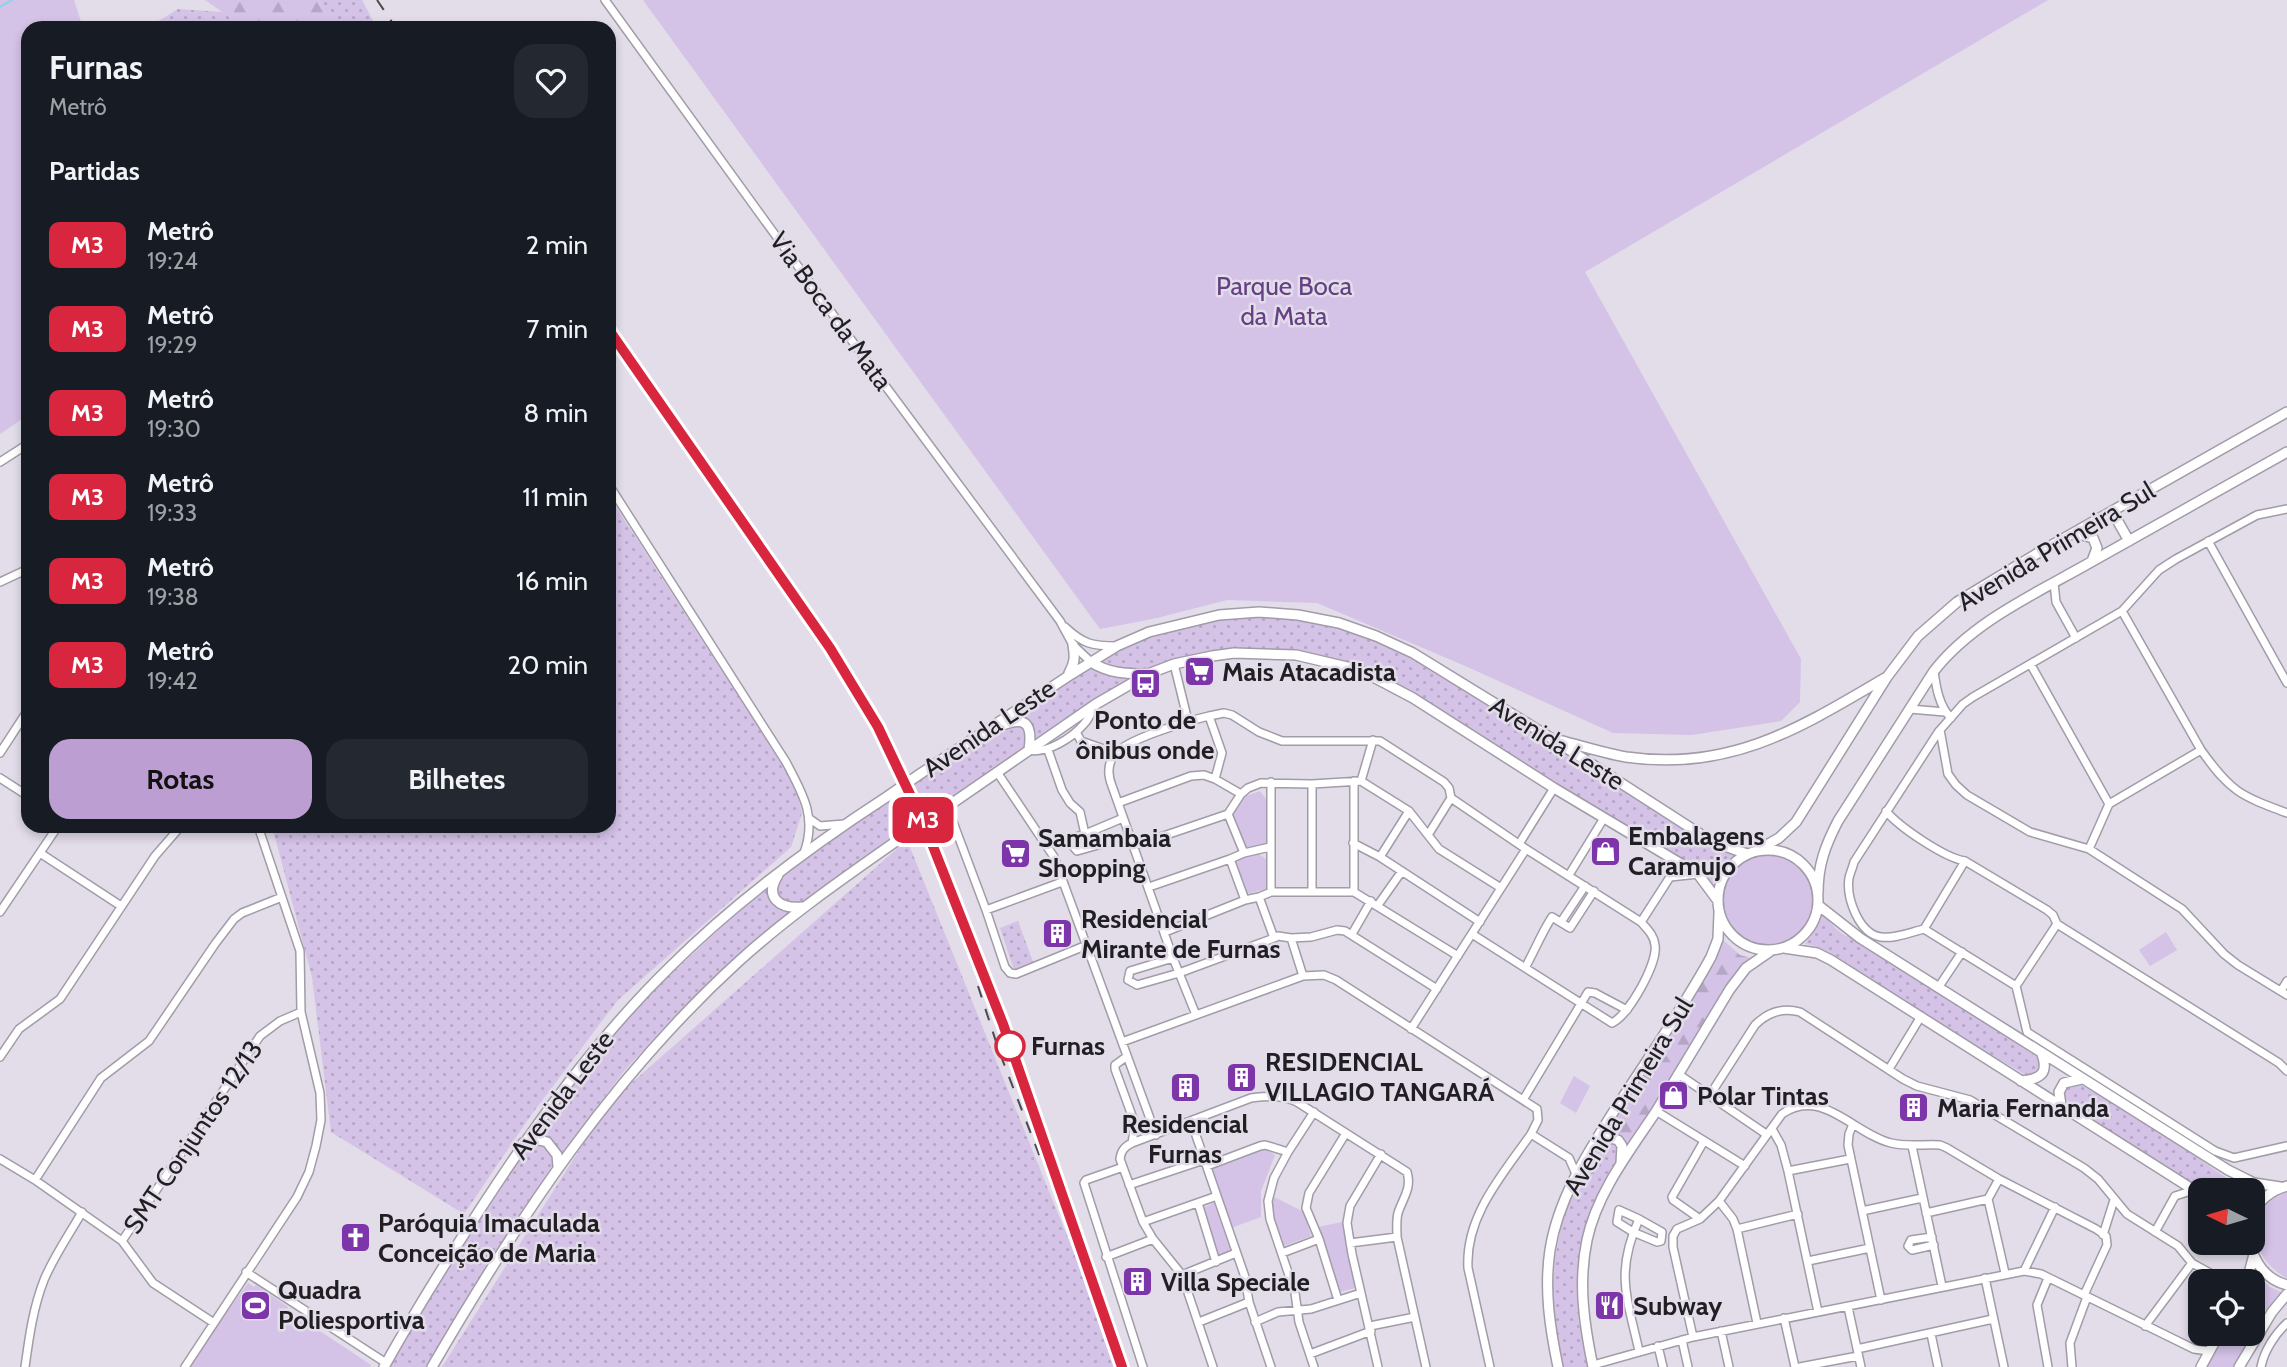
<!DOCTYPE html>
<html lang="pt">
<head>
<meta charset="utf-8">
<style>
  :root { --surface:#171b24; --page:#242831; --text:#f1f3f6; --muted:#9ea1a6; --accent:#bc9ed3 }
  body { margin:0; font-family:Cabin,sans-serif; background:var(--page); color:var(--text); height:100vh; display:flex; flex-direction:column; font-size:26px; white-space:nowrap }
  * { box-sizing:border-box; margin:0 }
  p { font-size:23px; color:var(--muted) }
  .icon { flex:none; width:38px; height:38px; fill:none; stroke:currentColor; stroke-width:2; stroke-linecap:round; stroke-linejoin:round }
  .map { position:relative; flex:1; overflow:hidden }
  .details { position:absolute; left:21px; top:21px; width:595px; height:812px; display:flex; flex-direction:column; background:var(--surface); border-radius:21px; box-shadow:0 4px 10px #0003 }
  .details>* { flex:none }
  .badge { padding:0 14px; border-radius:10px; font-size:24px; line-height:46px }
  .needle { width:46px; rotate:275deg }
  .tools { position:absolute; left:2188px; top:1178px; display:grid; gap:14px }
  .tools a { display:grid; place-items:center; width:77px; height:77px; border-radius:14px; background:var(--surface); box-shadow:0 4px 10px #0003; font-size:35px }
  .map>.badge { position:absolute; translate:-50% -50%; box-shadow:0 0 0 4px #fff }
  h2 { padding:0 28px; font-size:26px; line-height:63px }
  .round { display:grid; place-items:center; flex:none; width:74px; height:74px; border-radius:21px; background:var(--page) }
  .headline { display:flex; align-items:center; justify-content:space-between; height:119px; padding:0 28px }
  h1 { font-size:33px; font-weight:800; line-height:52px }
  .button { display:flex; gap:14px; margin-top:auto; padding:14px 28px }
  .button a { flex:1; height:80px; border-radius:21px; background:var(--accent); color:#111; font-size:28px; font-weight:800; line-height:80px; text-align:center }
  .button a+a { background:var(--page); color:var(--text) }
  ul { padding:0; list-style:none }
  li { display:flex; align-items:center; gap:21px; height:84px; padding:0 28px }
  li div { flex:1 }
  li b { display:block; font-size:26px }
  li em { font-style:normal }
  li .badge { min-width:77px; font-weight:700; text-align:center }
  .map>svg:first-child { display:block }
</style>
</head>
<body>
<div class="map">
<svg width="2287" height="1367" viewBox="0 0 2287 1367">
  <defs>
    <pattern id="grass-dots" width="8" height="8" patternUnits="userSpaceOnUse" patternTransform="scale(1.75)"><rect width="8" height="8" fill="#d4c2e7"/><path d="M2 2h.1M6 6h.1" fill="none" stroke="#b6a6c6" stroke-width="1.8" stroke-linecap="round"/></pattern>
    <pattern id="forest-firs" width="22" height="20" patternUnits="userSpaceOnUse" patternTransform="scale(1.75)"><rect width="22" height="20" fill="#d4c2e7"/><path d="M5 1l3.5 6h-7zM16 11l3.5 6h-7z" fill="#b6a6c6"/></pattern>
  </defs>
  <rect width="100%" height="100%" fill="#e2dde9"/>
  <path fill="url(#grass-dots)" d="M318,0H362L377,28H336Z
    M178,9L222,12L245,28H147Z
    M609,496L795,784L802,813L791,847L617,1001L529,1118L464,1214L331,1132L312,977L272,826H609Z
    M1259,610L1339,622L1413,654L1709,844L1747,849C1729,858 1717,870 1712,890L1697,877L1360,669L1326,657L1264,653L1212,657L1173,666L1096,704L816,898L725,968L673,1018L624,1071L552,1166L468,1297L427,1367H389L525,1142L532,1138L592,1058L648,996L779,873L888,796L1149,630Z
    M907,840L1120,1367H442L609,1103Z
    M1823,913L1835,928L1846,937L1848,934L1935,988L2040,1059L2041,1067L2038,1073L2026,1075C1979,1048 1933,1020 1888,991C1865,977 1830,946 1805,944L1815,931Z
    M1018,921L1033,962L1014,970L1000,928Z
    M2076,1082L2162,1133L2228,1179L2252,1190H2205L2146,1157L2064,1098L2066,1086Z
    M1606,1141H1611L1617,1148L1618,1157C1590,1208 1572,1254 1578,1314C1579,1331 1585,1350 1589,1367H1561L1552,1307L1555,1258L1562,1222L1570,1194L1599,1144Z"/>
  <path fill="url(#forest-firs)" d="M205,0H318L336,28H245Z
    M1722,939L1740,955L1751,958L1741,967L1726,988L1626,1151L1604,1134L1716,961Z"/>
  <path fill="#d4c2e7" d="M0,0H74L83,28H28V415L0,434Z
    M643,0H2048L1585,272L1801,659L1800,702L1781,721L1692,735L1613,733L1463,665L1317,603L1227,600L1157,618L1100,629Z
    M1260,791L1266,799V844L1245,848L1237,836L1233,814L1246,796Z
    M1257,853L1266,859V889L1246,894L1235,867L1236,861Z
    M1723 900a45 45 0 1 1 90 0a45 45 0 1 1-90 0Z
    M2166,932L2177,950L2150,966L2139,950Z
    M1574,1076L1590,1086L1576,1113L1560,1103Z
    M1263,1147L1275,1155L1261,1191V1217L1231,1228L1209,1166Z
    M2287,1192V1278C2248,1258 2243,1209 2287,1192Z
    M1272,1196L1304,1212L1311,1236L1281,1247L1272,1218Z
    M1214,1203L1231,1252L1215,1257L1200,1209Z
    M1342,1222L1355,1288L1340,1292L1318,1227Z
    M2255,1275L2270,1287L2285,1294L2266,1309L2252,1332V1289Z
    M248,1283L254,1287L256,1285L288,1307L287,1309L371,1365L370,1367H187Z
    M2225,1334H2252L2250,1340L2235,1367H2205Z"/>
  <g fill="none" stroke-linecap="round" stroke-linejoin="round">
    <path stroke="#86d5ed" stroke-width="2" d="M0,7L12,0"/>
    <defs>
      <path id="minor" d="M605,0L855,345L1060,621L1073,645L1091,662
        M0,462L28,444
        M609,485L786,762C803,794 817,817 804,853
        M2287,509L2257,515L2176,559L2159,570L2122,611L1973,697L1963,704L1940,730L1948,774L1956,785L1967,795L2030,832L2089,849L2182,909L2224,954L2238,965L2287,995
        M2208,541L2287,683
        M0,582L28,569
        M2054,583L2056,602L2076,638
        M2122,611L2201,750C2231,792 2239,795 2287,813
        M1065,627C1083,644 1092,646 1117,646
        M1174,664L1188,721
        M2031,665L2109,804L2201,750
        M1934,671C1936,687 1939,706 1951,718
        M1910,709L1945,712
        M1209,716L1224,713L1232,715L1259,732L1282,741H1380L1444,782L1449,788L1451,798L1526,849L1411,1029
        M1939,731L1854,862C1853,867 1850,873 1849,878C1846,898 1859,934 1881,937C1895,939 1911,932 1924,929L2016,986L2027,1032L2215,1151L2234,1158L2287,1146
        M1076,732L1081,741L1115,753
        M1029,750C1047,754 1072,738 1084,724C1089,719 1092,711 1096,704
        M1048,750L1062,790L1070,803L1080,812L1085,834L1123,818
        M0,753L28,710
        M997,772L1054,857L1122,1042L1303,976L1324,975L1336,980L1537,1109L1538,1120L1531,1134C1503,1174 1465,1216 1468,1268L1490,1367
        M0,778L28,796
        M1354,781V892L1458,956
        M1361,781L1409,811L1439,849L1501,888
        M1271,782V892
        M1312,784V891
        M1241,794L1248,788L1261,783L1312,784L1361,781L1373,740
        M1118,803L1191,776L1204,775L1215,779
        M947,806L986,910L1005,967L1010,973L1016,974L1087,945
        M1886,811C1899,827 1945,858 1965,861L2047,910L2053,915L2057,924L2279,1063L2287,1071
        M1228,814L1244,853L1230,859L1245,900L1259,897L1274,938L1278,936L1291,938L1303,976
        M810,819L820,826L844,824
        M1085,834L1073,838L1070,843L1077,851L1130,836
        M1428,835L1451,798
        M1353,843L1380,857L1480,922
        M1519,844L1554,788
        M1134,846L1228,814L1241,794L1215,779L1222,753L1209,716C1188,721 1126,739 1114,755C1107,765 1108,776 1112,786L1173,958L1196,1015
        M2089,849L2109,804
        M40,853L121,906
        M1244,853L1270,847
        M1380,857L1409,811
        M1569,875L1604,818
        M1149,887L1230,859
        M1259,897L1271,892H1354
        M1378,905L1402,871
        M986,910L1062,882
        M0,912L58,826
        M1561,922L1585,886
        M1641,922L1670,877L1698,874
        M1924,929L1965,861
        M1165,932L1245,900
        M1352,934L1371,901
        M1472,934L1612,1023C1629,1015 1658,963 1655,945C1654,935 1647,929 1641,922L1526,849
        M1291,938L1311,937L1337,930L1345,931L1437,989
        M1173,958L1130,971L1128,980L1137,985L1179,973L1274,938
        M1525,968C1535,950 1541,934 1552,917L1570,928L1594,891
        M2016,986L2057,924
        M1938,988L1962,952
        M2281,991L2287,981
        M1122,1042L1156,1135
        M0,1057L19,1029L60,999L155,856L181,826
        M1126,1057L1115,1065V1069L1135,1124L1132,1143
        M1889,1069L1920,1018
        M1678,1074L1766,1134
        M1710,1095L1755,1025C1768,1012 1782,1007 1800,1012L1903,1079L1917,1086L1970,1100L2084,1168L2098,1179L2127,1214L2178,1246L2192,1263L2219,1278
        M1523,1100L1588,992L1595,993L1627,1010
        M1656,1111L1745,1166
        M1314,1112L1288,1152L1274,1178L1268,1201L1270,1219L1295,1293L1299,1322L1314,1367
        M1191,1121L1245,1277L1249,1302L1271,1367
        M1853,1124L1849,1134L1848,1145L1881,1300
        M1772,1129L1781,1145L1788,1171L1818,1312
        M1531,1134L1569,1158L1576,1174
        M1912,1146L1942,1286
        M0,1159L35,1180L122,1241L153,1283L214,1323
        M1207,1166L1260,1146L1265,1145L1288,1152
        M1123,1167L1086,1180L1084,1183L1143,1367
        M1788,1171L1850,1159
        M1999,1179L1988,1199L2005,1273
        M35,1180L101,1078L149,1041L215,944L234,919L242,913L282,897
        M1129,1185L1204,1160
        M1719,1201L1733,1219L1737,1229L1757,1323
        M1198,1203L1216,1262
        M1862,1211L1922,1198
        M1926,1213L1988,1199
        M1639,1219L1619,1210L1617,1222L1633,1232L1657,1242L1661,1241L1662,1232L1639,1219C1615,1273 1627,1297 1639,1351
        M1700,1219L1673,1200L1672,1197L1704,1141
        M1143,1222L1217,1196
        M1737,1229L1798,1214
        M2155,1232L2175,1196L2194,1190
        M2103,1235L2114,1200
        M1932,1237L1911,1240L1908,1246L1912,1250L1934,1245
        M122,1241L260,1036L280,1021L301,1012
        M1350,1243L1397,1237
        M1282,1253L1319,1239
        M1106,1257L1153,1239
        M1808,1261L1870,1248
        M2024,1271L2055,1207
        M246,1272L386,1363
        M1182,1275L1236,1253
        M1985,1278L2004,1367
        M1338,1300L1319,1239L1306,1208L1309,1193L1346,1133
        M1848,1307L1861,1367
        M1784,1318L1795,1367
        M1199,1322L1249,1302
        M1255,1322L1278,1312L1311,1309L1361,1293
        M1370,1326L1415,1317
        M2145,1326L2192,1263
        M1721,1331L1729,1367
        M1931,1334L1938,1367
        M1693,1337L1673,1247V1236L1677,1229L1700,1219L1719,1201L1782,1114C1821,1086 1854,1134 1891,1143C1907,1147 1923,1144 1940,1145L1947,1148L1999,1179L2096,1229L2106,1236L2107,1245L2084,1295
        M1682,1340L1688,1367
        M1658,1346L1663,1367
        M1857,1349L1993,1319
        M1310,1354L1371,1331
        M1593,1365L1693,1337L2024,1271L2041,1274L2194,1349L2209,1351
        M25,1367C29,1338 33,1308 44,1280C54,1256 69,1235 82,1212
        M185,1367L297,1197L309,1172L316,1146L321,1120L320,1093L301,1012L300,951L258,826
        M1213,1367L1182,1275L1153,1239L1143,1222L1120,1159C1121,1151 1124,1147 1132,1143L1251,1098C1268,1096 1281,1095 1297,1102L1407,1172C1412,1188 1403,1198 1398,1213C1396,1221 1397,1229 1397,1237L1426,1367
        M1378,1367L1352,1254L1347,1223L1350,1206L1381,1154
        M1800,1367L1858,1356
        M2048,1367L2037,1305L2048,1278
        M2072,1367L2070,1343L2087,1297
        M2261,1367C2264,1351 2275,1334 2287,1323"/>
      <path id="major" d="M2112,511L2129,541
        M2074,533L2093,538L2097,548L2092,561
        M1091,662C1108,673 1126,674 1146,674
        M1069,673C1075,663 1075,656 1073,645
        M1000,726C1025,716 1033,722 1029,750
        M1559,740C1581,746 1604,753 1626,757C1730,772 1800,728 1885,678
        M920,774L1067,677L1117,646L1149,632L1219,615L1259,612L1298,615L1339,623L1376,636L1413,653L1551,738L1711,841L1747,854
        M941,811L1096,704L1148,674L1174,664L1212,656L1234,653L1296,655L1360,670L1413,698L1554,788L1698,874L1718,901
        M1718 900a50 50 0 1 1 100 0a50 50 0 1 1-100 0Z
        M1758,850L1779,838L1796,822L1887,677L1918,636L1957,602L2038,553L2287,412
        M778,875C764,897 779,909 802,907
        M1818,893C1818,865 1825,846 1838,821L1934,671C1973,621 2037,593 2091,562C2156,525 2222,489 2287,452
        M1818,905L1860,938L2228,1170L2254,1183L2280,1187
        M1784,948L1817,953L1831,960L2200,1194
        M2021,1081C2040,1079 2049,1074 2042,1054
        M2061,1105L2059,1092L2064,1083L2082,1079
        M1596,1140L1606,1137L1618,1140L1622,1146L1621,1163
        M523,1143L539,1140L547,1142L557,1155L558,1166
        M2252,1216C2258,1201 2271,1190 2287,1186
        M2249,1242C2255,1263 2265,1279 2287,1285
        M2247,1281L2253,1258
        M384,1367C414,1313 447,1260 481,1208C537,1122 597,1038 671,966C736,901 811,846 888,796
        M432,1367C518,1219 611,1078 738,962C793,912 854,871 915,828
        M1558,1367C1550,1328 1544,1290 1550,1250C1558,1199 1587,1154 1614,1111C1647,1060 1682,1010 1711,957L1718,939L1719,913
        M1593,1367C1584,1324 1578,1283 1587,1240C1597,1193 1629,1152 1655,1113C1680,1072 1705,1030 1730,989L1746,968L1772,950
        M2201,1367L2219,1334
        M2239,1367L2272,1312L2287,1294"/>
    </defs>
    <use href="#minor" stroke="#a19ca7" stroke-width="10"/>
    <use href="#major" stroke="#a19ca7" stroke-width="12"/>
    <use href="#minor" stroke="#fff" stroke-width="7"/>
    <use href="#major" stroke="#fff" stroke-width="9"/>
    <path stroke="#4c4a4f" stroke-width="2" stroke-dasharray="12 12" stroke-linecap="butt" d="M377,0L396,28
      M609,330L830,648L860,696L893,755L933,845L1003,1024L1122,1367
      M978,986L999,1051L1040,1157"/>
    <defs>
      <path id="major-bridge" d="M888,796L920,774
        M915,828L941,811"/>
    </defs>
    <use href="#major-bridge" stroke="#a19ca7" stroke-width="12" stroke-linecap="butt"/>
    <use href="#major-bridge" stroke="#fff" stroke-width="9"/>
  </g>
  <g fill="none" stroke-linecap="round" stroke-linejoin="round">
    <defs>
      <path id="line" d="M609,330L830,648L878,727L925,826L1003,1024L1122,1367"/>
    </defs>
    <use href="#line" stroke="#fff" stroke-width="16"/>
    <use href="#line" stroke="#d7263d" stroke-width="10"/>
  </g>
  <defs>
    <symbol id="supermarket-square" viewBox="-11 -11 22 22"><rect x="-9" y="-9" width="18" height="18" rx="4" fill="#7c36a9" stroke="#e2dde9"/><path d="M-6-5.5h2.5l.6 2H6L4.5 2H-2.5L-4.4-4H-6ZM-1.5 3.2a1.3 1.3 0 1 0 .1 0ZM3 3.2a1.3 1.3 0 1 0 .1 0Z" fill="#fff"/></symbol>
    <symbol id="bus-square" viewBox="-11 -11 22 22"><rect x="-9" y="-9" width="18" height="18" rx="4" fill="#7c36a9" stroke="#e2dde9"/><path d="M-5-6H5V4H4V6H2V4H-2V6H-4V4H-5ZM-3.5-4V0h7V-4ZM-3.5 1.2v1.5H-2V1.2ZM2 1.2v1.5H3.5V1.2Z" fill="#fff"/></symbol>
    <symbol id="shop-square" viewBox="-11 -11 22 22"><rect x="-9" y="-9" width="18" height="18" rx="4" fill="#7c36a9" stroke="#e2dde9"/><path d="M-5-2.5h2.3a2.7 3.5 0 0 1 5.4 0H5L5.5 6h-11ZM-1.5-2.5h3a1.5 2.3 0 0 0-3 0Z" fill="#fff"/></symbol>
    <symbol id="building-square" viewBox="-11 -11 22 22"><rect x="-9" y="-9" width="18" height="18" rx="4" fill="#7c36a9" stroke="#e2dde9"/><path d="M-4-6H4V6H1V3H-1V6H-4ZM-2.5-4.3h1.7v1.8h-1.7ZM.8-4.3h1.7v1.8H.8ZM-2.5-1h1.7V.8h-1.7ZM.8-1h1.7V.8H.8Z" fill="#fff"/></symbol>
    <symbol id="church-square" viewBox="-11 -11 22 22"><rect x="-9" y="-9" width="18" height="18" rx="4" fill="#7c36a9" stroke="#e2dde9"/><path d="M-1.2-6h2.4v3.5h3.3v2.4h-3.3V6h-2.4V-.1h-3.3v-2.4h3.3Z" fill="#fff"/></symbol>
    <symbol id="stadium-square" viewBox="-11 -11 22 22"><rect x="-9" y="-9" width="18" height="18" rx="4" fill="#7c36a9" stroke="#e2dde9"/><path d="M0-5a6.5 5 0 1 0 0 10a6.5 5 0 1 0 0-10ZM-3.5-1.8h7v3.6h-7Z" fill="#fff"/></symbol>
    <symbol id="restaurant-square" viewBox="-11 -11 22 22"><rect x="-9" y="-9" width="18" height="18" rx="4" fill="#7c36a9" stroke="#e2dde9"/><path d="M-5-6h1v4h1v-4h1v4h1v-4h1v5L-1.5 .5V6h-2V.5L-5-1ZM5-6V6H3V1.5H1.5Q1.5-4 5-6Z" fill="#fff"/></symbol>
  </defs>
  <g fill-rule="evenodd">
    <use href="#supermarket-square" x="1182" y="654" width="35" height="35"/>
    <use href="#bus-square" x="1128" y="666" width="35" height="35"/>
    <use href="#shop-square" x="1588" y="834" width="35" height="35"/>
    <use href="#supermarket-square" x="998" y="836" width="35" height="35"/>
    <use href="#building-square" x="1040" y="916" width="35" height="35"/>
    <use href="#building-square" x="1224" y="1060" width="35" height="35"/>
    <use href="#building-square" x="1168" y="1070" width="35" height="35"/>
    <use href="#shop-square" x="1656" y="1078" width="35" height="35"/>
    <use href="#building-square" x="1896" y="1090" width="35" height="35"/>
    <use href="#church-square" x="338" y="1220" width="35" height="35"/>
    <use href="#building-square" x="1120" y="1264" width="35" height="35"/>
    <use href="#stadium-square" x="238" y="1288" width="35" height="35"/>
    <use href="#restaurant-square" x="1592" y="1288" width="35" height="35"/>
  </g>
  <circle fill="#fff" stroke="#d7263d" stroke-width="3.5" cx="1010" cy="1046" r="14"/>
  <g text-anchor="middle" dominant-baseline="central" stroke-width="5" stroke-linejoin="round" paint-order="stroke">
    <g font-size="26" fill="#654085" stroke="#e2dde9">
      <text x="1284" y="286">Parque Boca<tspan x="1284" dy="30">da Mata</tspan></text>
    </g>
    <g font-size="26" fill="#211f23" stroke="#e2dde9">
      <text transform="translate(831 311) rotate(54)">Via Boca da Mata</text>
      <text transform="translate(2056 546) rotate(-31)">Avenida Primeira Sul</text>
      <text transform="translate(989 728) rotate(-34)">Avenida Leste</text>
      <text transform="translate(1557 743) rotate(32)">Avenida Leste</text>
      <text transform="translate(562 1095) rotate(-53)">Avenida Leste</text>
      <text transform="translate(1628 1096) rotate(-59)">Avenida Primeira Sul</text>
      <text transform="translate(193 1137) rotate(-56)">SMT Conjuntos 12/13</text>
    </g>
    <g font-size="26" font-weight="bold" fill="#211f23" stroke="#e2dde9" text-anchor="start">
      <text x="1222" y="672">Mais Atacadista</text>
      <text x="1145" y="720" text-anchor="middle">Ponto de<tspan x="1145" dy="30">ônibus onde</tspan></text>
      <text x="1628" y="836">Embalagens<tspan x="1628" dy="30">Caramujo</tspan></text>
      <text x="1038" y="838">Samambaia<tspan x="1038" dy="30">Shopping</tspan></text>
      <text x="1081" y="919">Residencial<tspan x="1081" dy="30">Mirante de Furnas</tspan></text>
      <text x="1265" y="1062">RESIDENCIAL<tspan x="1265" dy="30">VILLAGIO TANGARÁ</tspan></text>
      <text x="1697" y="1096">Polar Tintas</text>
      <text x="1937" y="1108">Maria Fernanda</text>
      <text x="1185" y="1124" text-anchor="middle">Residencial<tspan x="1185" dy="30">Furnas</tspan></text>
      <text x="378" y="1223">Paróquia Imaculada<tspan x="378" dy="30">Conceição de Maria</tspan></text>
      <text x="1161" y="1282">Villa Speciale</text>
      <text x="278" y="1290">Quadra<tspan x="278" dy="30">Poliesportiva</tspan></text>
      <text x="1633" y="1306">Subway</text>
    </g>
    <g font-size="26" font-weight="bold" fill="#211f23" stroke="#e2dde9" text-anchor="start">
      <text x="1031" y="1046">Furnas</text>
    </g>
  </g>
</svg>
<div class="tools">
<a><svg class="needle" viewBox="-14 -14 28 28"><path d="M0-13l5 13h-10z" fill="#e53935"/><path d="M0 13l5-13h-10z" fill="#9ea1a6"/></svg></a>
<a><svg class="icon" aria-label="locate" viewBox="0 0 24 24"><circle cx="12" cy="12" r="6"/><path d="M12 2v4M12 18v4M2 12h4M18 12h4"/></svg></a>
</div>
<b class="badge" style="left:923px;top:820px;background:#d7263d;color:#fff">M3</b>
<section class="details">
<div class="headline"><div><h1>Furnas</h1><p>Metrô</p></div><a class="round"><svg class="icon" aria-label="heart" viewBox="0 0 24 24"><path d="M12 20l-8-8c-3-5 5-10 8-4 3-6 11-1 8 4z"/></svg></a></div>
<h2>Partidas</h2>
<ul>
<li><span class="badge" style="background:#d7263d;color:#fff">M3</span><div><b>Metrô</b><p>19:24</p></div><em>2 min</em></li>
<li><span class="badge" style="background:#d7263d;color:#fff">M3</span><div><b>Metrô</b><p>19:29</p></div><em>7 min</em></li>
<li><span class="badge" style="background:#d7263d;color:#fff">M3</span><div><b>Metrô</b><p>19:30</p></div><em>8 min</em></li>
<li><span class="badge" style="background:#d7263d;color:#fff">M3</span><div><b>Metrô</b><p>19:33</p></div><em>11 min</em></li>
<li><span class="badge" style="background:#d7263d;color:#fff">M3</span><div><b>Metrô</b><p>19:38</p></div><em>16 min</em></li>
<li><span class="badge" style="background:#d7263d;color:#fff">M3</span><div><b>Metrô</b><p>19:42</p></div><em>20 min</em></li>
</ul>
<div class="button"><a>Rotas</a><a>Bilhetes</a></div>
</section>
</div>
</body>
</html>
